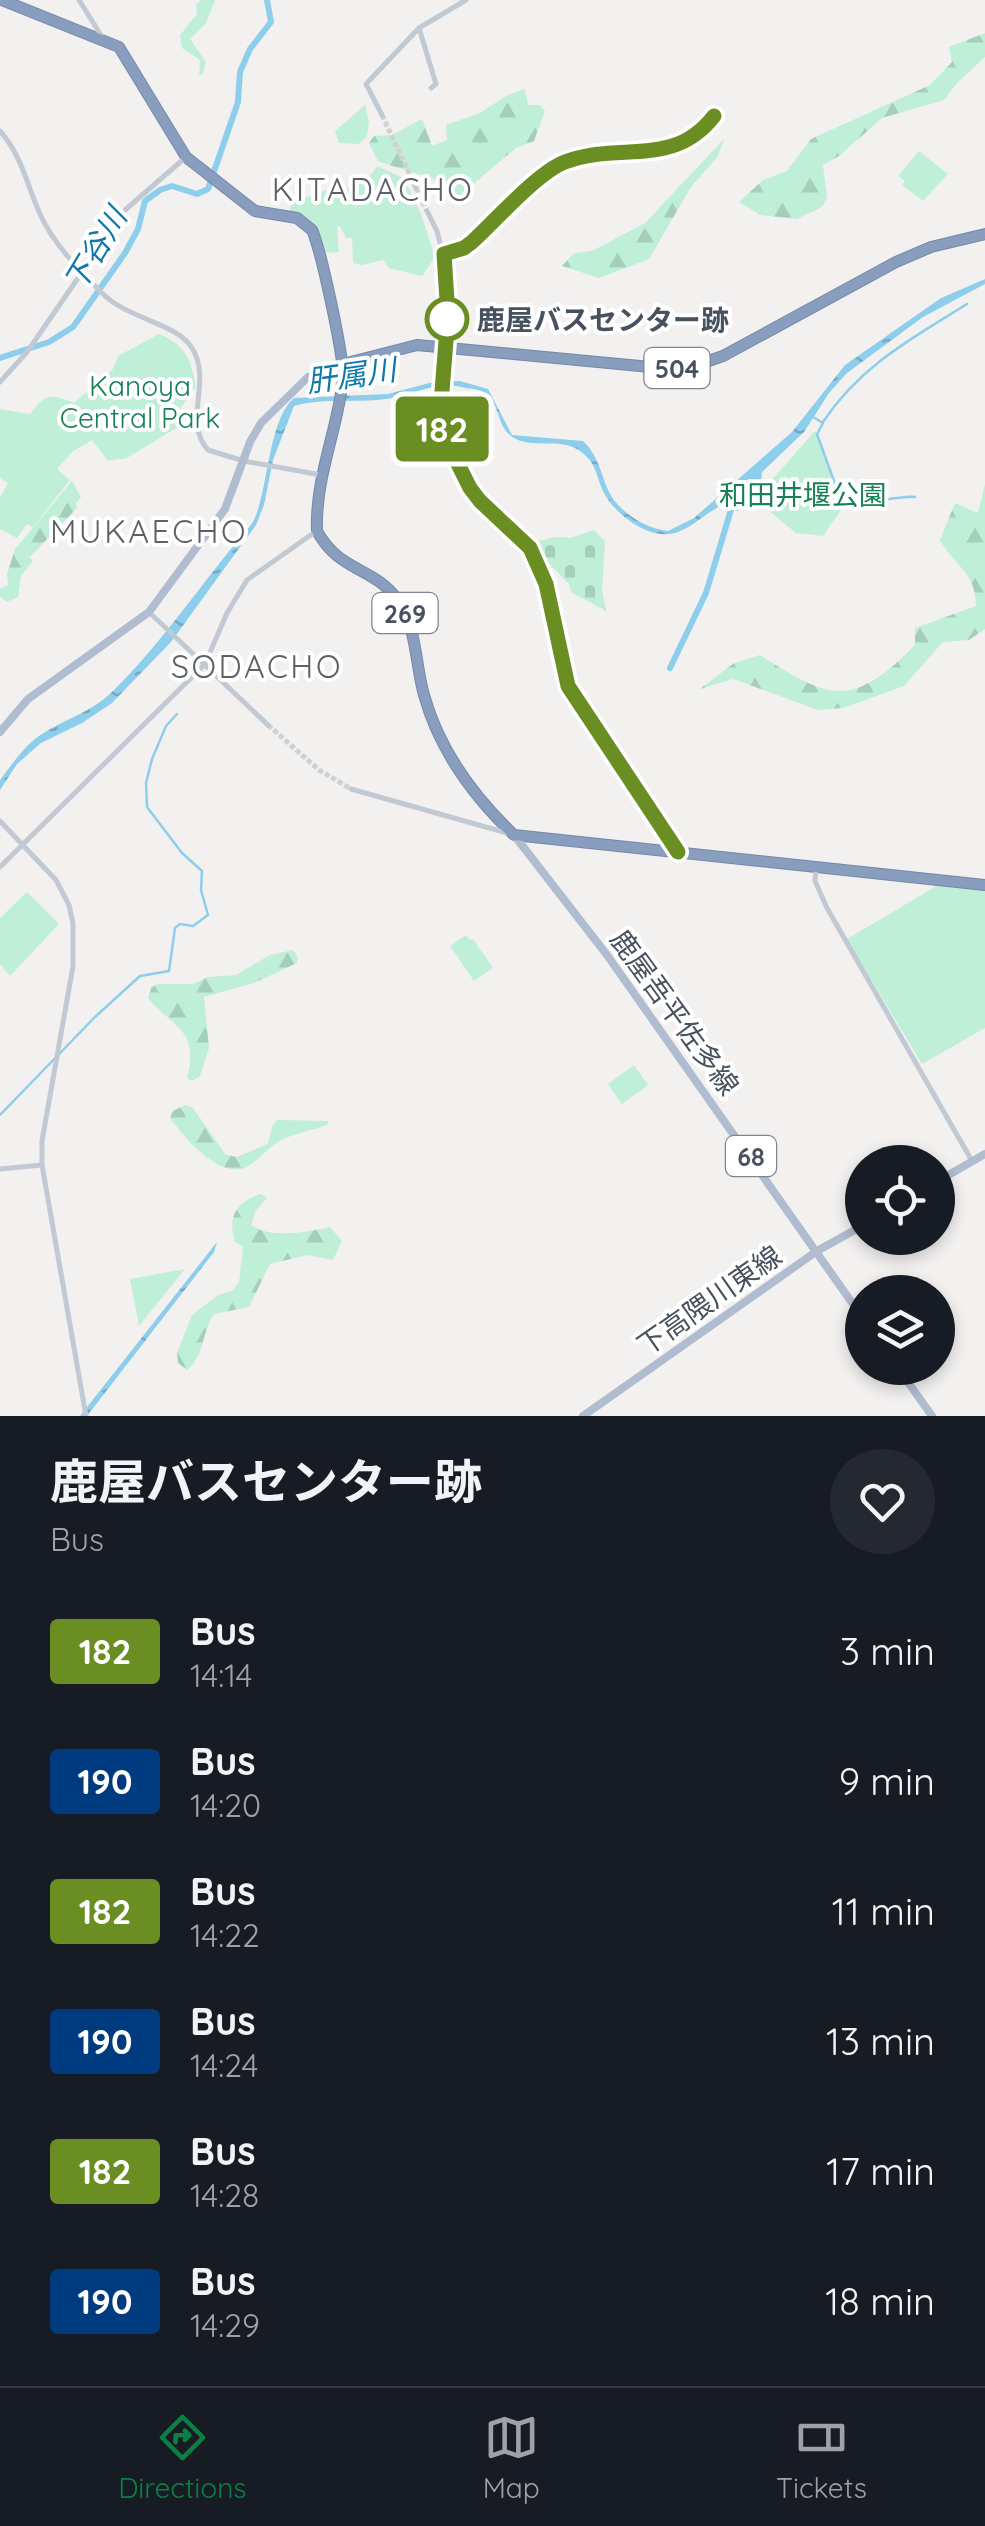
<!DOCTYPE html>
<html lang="en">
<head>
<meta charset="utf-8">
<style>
  :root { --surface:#171b24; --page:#242831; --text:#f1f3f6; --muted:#9ea1a6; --line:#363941; --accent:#0b8043 }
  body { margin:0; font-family:Quicksand,"Noto Sans JP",sans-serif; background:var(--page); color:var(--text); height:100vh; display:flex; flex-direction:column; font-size:38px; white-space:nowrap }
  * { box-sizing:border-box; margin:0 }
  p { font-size:32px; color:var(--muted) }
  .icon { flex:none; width:55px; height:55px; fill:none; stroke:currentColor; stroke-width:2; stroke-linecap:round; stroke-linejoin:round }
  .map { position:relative; height:1416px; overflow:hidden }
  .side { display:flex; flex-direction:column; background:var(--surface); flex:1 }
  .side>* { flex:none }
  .badge { padding:0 20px; border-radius:8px; font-size:35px; line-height:65px }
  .buttons { position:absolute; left:845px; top:1145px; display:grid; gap:20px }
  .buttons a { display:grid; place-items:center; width:110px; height:110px; border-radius:50%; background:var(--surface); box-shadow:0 5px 15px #0003; font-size:50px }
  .map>.badge { position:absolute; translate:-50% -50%; box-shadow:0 0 0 5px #fff }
  .round { display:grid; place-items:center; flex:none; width:105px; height:105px; border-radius:52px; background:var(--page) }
  .overview { display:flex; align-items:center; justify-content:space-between; height:170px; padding:0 50px }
  h1 { font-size:48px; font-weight:700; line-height:75px }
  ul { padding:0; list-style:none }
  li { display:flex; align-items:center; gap:30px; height:130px; padding:0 50px }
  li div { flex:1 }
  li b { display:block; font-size:38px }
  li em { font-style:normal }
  li .badge { min-width:110px; font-weight:700; text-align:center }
  .dock { display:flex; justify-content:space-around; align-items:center; height:140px; border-top:2px solid var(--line); background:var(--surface); font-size:28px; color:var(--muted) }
  .dock a { display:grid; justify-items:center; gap:5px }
  .dock .current { color:var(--accent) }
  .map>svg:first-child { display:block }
</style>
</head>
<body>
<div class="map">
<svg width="985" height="1416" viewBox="0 0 985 1416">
  <defs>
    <pattern id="forest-firs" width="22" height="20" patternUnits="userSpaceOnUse" patternTransform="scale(2.5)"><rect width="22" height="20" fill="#c0efd7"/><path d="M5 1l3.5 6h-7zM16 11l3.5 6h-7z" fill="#a6cfbb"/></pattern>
    <pattern id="cemetery-stones" width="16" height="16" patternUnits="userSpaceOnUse" patternTransform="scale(2.5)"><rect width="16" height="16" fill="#c0efd7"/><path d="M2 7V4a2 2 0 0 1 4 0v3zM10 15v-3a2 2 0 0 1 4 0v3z" fill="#a6cfbb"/></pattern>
    <pattern id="water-ripples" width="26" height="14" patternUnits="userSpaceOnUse" patternTransform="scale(2.5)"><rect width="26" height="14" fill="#8dceec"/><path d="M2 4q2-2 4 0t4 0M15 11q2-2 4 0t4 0" fill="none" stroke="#75aac2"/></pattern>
  </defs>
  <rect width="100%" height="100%" fill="#f3f0f0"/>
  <path fill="#c0efd7" d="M365,105L369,121L367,136L359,144L339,143L335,131Z
    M919,151L948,174L923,201L902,185L905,181L898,176Z
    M377,166L404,178L421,214L435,257L422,276L389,268L383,260L362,265L353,263L352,238H346L340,226L337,227L339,252L323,253C319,228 313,219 288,212L293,202C306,198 322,189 335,189C354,189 366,184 377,166Z
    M159,334C186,345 191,360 196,387L179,410L181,425L127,458L108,461L92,440L73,451L57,469L70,480L33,527L27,524L17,538L0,529V498L8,483L0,478V409L30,414C45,394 50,393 74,403L113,369L118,356Z
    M815,431L845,504L823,536L796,533L755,499Z
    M940,884L985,888V1028L922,1064L847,939Z
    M27,892L59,924L10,976L0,964V918Z
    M466,935L470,940L473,939L493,968L474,981L450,946Z
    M634,1065L648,1085L622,1104L608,1084Z
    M185,1269L139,1326L130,1279Z"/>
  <path fill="url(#forest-firs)" d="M201,0H215L206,23L190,39L206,62L203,74L199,75L200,60L182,48L180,35L197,14L196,5Z
    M985,33V57L958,82L944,100L882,118L839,156L823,165L827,197L822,207L797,219L760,215L739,202L763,180L787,171L811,139L930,85L952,62L949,47Z
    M525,89L528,105H540L545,111L534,141L516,148L453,201C448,196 444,188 439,182C435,178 387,165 378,161L369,143L374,136L392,135L422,119L432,146L447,140L446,125L480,113L506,96Z
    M724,139L718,156L691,187L649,259L599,278L562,266L574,253L592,251L645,223Z
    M72,481L81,497L76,503L77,508L30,557L33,561L21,576L18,597L7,602L0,597V589L8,585L7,574L15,549Z
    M985,484V629L969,640L943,642L904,686L843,708L818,710L733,679L700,689L734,663L760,655C830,700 852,709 915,645V628L976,606C976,572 955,567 940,540L955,503L978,513Z
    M293,950L298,957L297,963L254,983L204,997L209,1048L200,1076L192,1081L187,1078C200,1029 173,1028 148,998L151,988L157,984H193L208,977L236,975L270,955Z
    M185,1105L193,1108L225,1154L236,1157L268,1144L272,1126L277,1120L329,1121L327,1125C311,1131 288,1134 275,1144C264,1152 257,1162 244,1168C218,1178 183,1136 170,1118L173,1111Z
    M261,1194L267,1198L256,1210L251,1225C270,1239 308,1232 330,1227L342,1241L333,1260L307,1255L270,1264L249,1307L214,1314C202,1331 204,1358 187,1370L178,1363L177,1353L192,1315L218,1295L232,1291L239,1282L243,1247L235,1242C227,1217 236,1202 261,1194Z"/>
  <path fill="url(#cemetery-stones)" d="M594,530L605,541L602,590L606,611L571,592L569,584L530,544L554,537L571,538Z"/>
  <path fill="url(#water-ripples)" d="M985,279V284L923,317L847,373L829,393L804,432L762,472L761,482L738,511L723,505C699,515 684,540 655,533C636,529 611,509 603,491C598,480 596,466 587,457C566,434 539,450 516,439C497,430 501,408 488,395C483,390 473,389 466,388C437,380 419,393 392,398C360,404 325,397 294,406L273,460L264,505L256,525L171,642L112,703L82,723L41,743L17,764L0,790V780C11,766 21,750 35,739C60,720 90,714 113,691C164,641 205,578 250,526C268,505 266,421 294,398L388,394L437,381H460L488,389L512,435L583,441C598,455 600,471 608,490C617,511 646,529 668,531L694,518L792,432L845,365L941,298Z
    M217,1242L214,1252L87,1416H80Z"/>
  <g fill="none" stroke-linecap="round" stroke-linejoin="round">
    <path stroke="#8dceec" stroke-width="2.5" d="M813,417L823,423L817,434L835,484L841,487L847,503L840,506L835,503L823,509
      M823,422C860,366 911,339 967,304
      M757,489L777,498
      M849,505C863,504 905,495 915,497
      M0,1115L95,1017L140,976L169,971L175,928L180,924L193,926L208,915L201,890L202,871L182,853L147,807L146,783L152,759L166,726L177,714"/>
    <path stroke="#8dceec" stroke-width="6" d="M0,358L49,342L73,327L125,253L138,229L145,201L160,190L172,186L197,194L208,189L238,102L240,72L250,49L271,22L267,0
      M670,668L706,593L733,503"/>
    <path stroke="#d1d0d3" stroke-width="5" stroke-dasharray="5 2.5" stroke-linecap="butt" d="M382,115L411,177
      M416,188L427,211
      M268,725L319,770L351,789"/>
    <defs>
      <path id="highway" d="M2,0L119,47L186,157L255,211L297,218L312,230C321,250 345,360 343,380C337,432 315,478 317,531C339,572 374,567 397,599C417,627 415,663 424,695C439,749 474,797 514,835L985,885
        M343,364L417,345L661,368L694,366L723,356L896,262L931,247L985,234"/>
    </defs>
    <use href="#highway" stroke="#7488aa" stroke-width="12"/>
    <path stroke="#c1c9d2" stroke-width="5" d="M79,0L104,40
      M419,28L436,84L431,88
      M382,115L366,84L419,28L466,0
      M0,131C22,156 27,185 40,214C52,242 80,271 102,293C127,319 177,323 192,348C213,381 182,421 208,450L244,461L321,475
      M411,177L416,188
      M427,211L437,231L446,265L448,316L440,416L450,448L469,488L490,514L530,548L546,584L569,686L676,849
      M444,253L464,248L472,242C495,221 538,173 565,162C620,141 672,170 714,116
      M0,382L27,352L125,210L186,157
      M149,612L268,725
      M351,789L507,833
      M0,821L56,880L69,905L73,924V966L42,1141V1165L86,1416
      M0,867L205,664L227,613L247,580L315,532
      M816,868L815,881L827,908L972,1161
      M0,1169L42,1165"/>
    <path stroke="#b0bccf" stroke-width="8" d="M0,732L28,699L149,612L225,509L250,442L261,423L308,377L343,364
      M514,835L607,955L862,1317
      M938,1181L985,1154
      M898,1368L932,1416
      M583,1416L817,1251L862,1226"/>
    <use href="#highway" stroke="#899dbe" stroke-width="10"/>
  </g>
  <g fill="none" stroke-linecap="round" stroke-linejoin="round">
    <defs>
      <path id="line" d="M678,852L568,686L546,584L530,548L480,501L470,488L450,448L440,416L448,316L444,254L464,248L472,242C495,221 538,172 565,162C620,141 673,169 714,116"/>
    </defs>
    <use href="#line" stroke="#fff" stroke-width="22"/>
    <use href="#line" stroke="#6b8e23" stroke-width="15"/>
  </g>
  <circle fill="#fff" stroke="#6b8e23" stroke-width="5" cx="447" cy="319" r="20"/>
  <g text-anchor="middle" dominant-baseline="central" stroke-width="8" stroke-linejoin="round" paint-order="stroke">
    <g fill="#fff" stroke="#7f858e" stroke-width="2.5">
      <rect x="644.5" y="348" width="65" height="40" rx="8"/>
      <rect x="372.5" y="593" width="65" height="40" rx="8"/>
      <rect x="726" y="1136" width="50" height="40" rx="8"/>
    </g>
    <g font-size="25" font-weight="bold" fill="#48515e">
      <text x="677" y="368">504</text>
      <text x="405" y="613">269</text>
      <text x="751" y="1156">68</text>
    </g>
    <g font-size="28" font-weight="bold" fill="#48515e" stroke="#fff" text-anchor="start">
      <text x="477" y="319">鹿屋バスセンター跡</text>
    </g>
    <g font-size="28" fill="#188057" stroke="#fff">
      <text x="140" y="385">Kanoya<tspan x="140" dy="32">Central Park</tspan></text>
      <text x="803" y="494">和田井堰公園</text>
    </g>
    <g font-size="28" fill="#48515e" stroke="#fff">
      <text transform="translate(675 1012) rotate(54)">鹿屋吾平佐多線</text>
      <text transform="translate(709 1300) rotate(-35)">下高隈川東線</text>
    </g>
    <g font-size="30" font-style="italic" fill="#0d79ab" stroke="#fff">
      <text transform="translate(95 249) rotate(-59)">下谷川</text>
      <text transform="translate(351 375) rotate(-8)">肝属川</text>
    </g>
    <g font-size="32" letter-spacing="2.5" fill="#5d6065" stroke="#fff">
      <text x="373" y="189">KITADACHO</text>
      <text x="149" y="531">MUKAECHO</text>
      <text x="257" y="666">SODACHO</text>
    </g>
  </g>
</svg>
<div class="buttons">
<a><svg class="icon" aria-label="locate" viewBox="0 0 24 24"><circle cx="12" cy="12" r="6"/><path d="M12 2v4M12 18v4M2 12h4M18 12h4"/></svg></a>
<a><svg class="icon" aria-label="layers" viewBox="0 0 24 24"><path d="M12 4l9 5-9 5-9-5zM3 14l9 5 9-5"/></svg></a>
</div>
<b class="badge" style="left:442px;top:429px;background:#6b8e23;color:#fff">182</b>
</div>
<section class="side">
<div class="overview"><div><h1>鹿屋バスセンター跡</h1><p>Bus</p></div><a class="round"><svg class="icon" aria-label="heart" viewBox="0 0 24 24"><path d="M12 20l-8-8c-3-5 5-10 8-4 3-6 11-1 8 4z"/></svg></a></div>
<ul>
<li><span class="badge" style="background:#6b8e23;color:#fff">182</span><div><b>Bus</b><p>14:14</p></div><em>3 min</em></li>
<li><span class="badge" style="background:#003b80;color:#fff">190</span><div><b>Bus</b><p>14:20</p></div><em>9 min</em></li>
<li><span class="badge" style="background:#6b8e23;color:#fff">182</span><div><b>Bus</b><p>14:22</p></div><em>11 min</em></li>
<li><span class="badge" style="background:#003b80;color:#fff">190</span><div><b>Bus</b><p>14:24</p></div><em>13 min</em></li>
<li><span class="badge" style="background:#6b8e23;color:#fff">182</span><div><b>Bus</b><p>14:28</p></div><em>17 min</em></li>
<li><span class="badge" style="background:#003b80;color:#fff">190</span><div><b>Bus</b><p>14:29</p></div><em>18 min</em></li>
</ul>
</section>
<nav class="dock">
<a class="current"><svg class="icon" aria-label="directions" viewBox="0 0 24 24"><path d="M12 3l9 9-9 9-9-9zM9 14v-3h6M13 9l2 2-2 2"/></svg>Directions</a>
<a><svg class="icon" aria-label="map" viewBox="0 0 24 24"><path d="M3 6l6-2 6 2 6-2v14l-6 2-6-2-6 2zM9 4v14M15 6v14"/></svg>Map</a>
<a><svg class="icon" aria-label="tickets" viewBox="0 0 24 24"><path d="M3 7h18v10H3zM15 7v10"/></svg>Tickets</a>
</nav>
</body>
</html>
